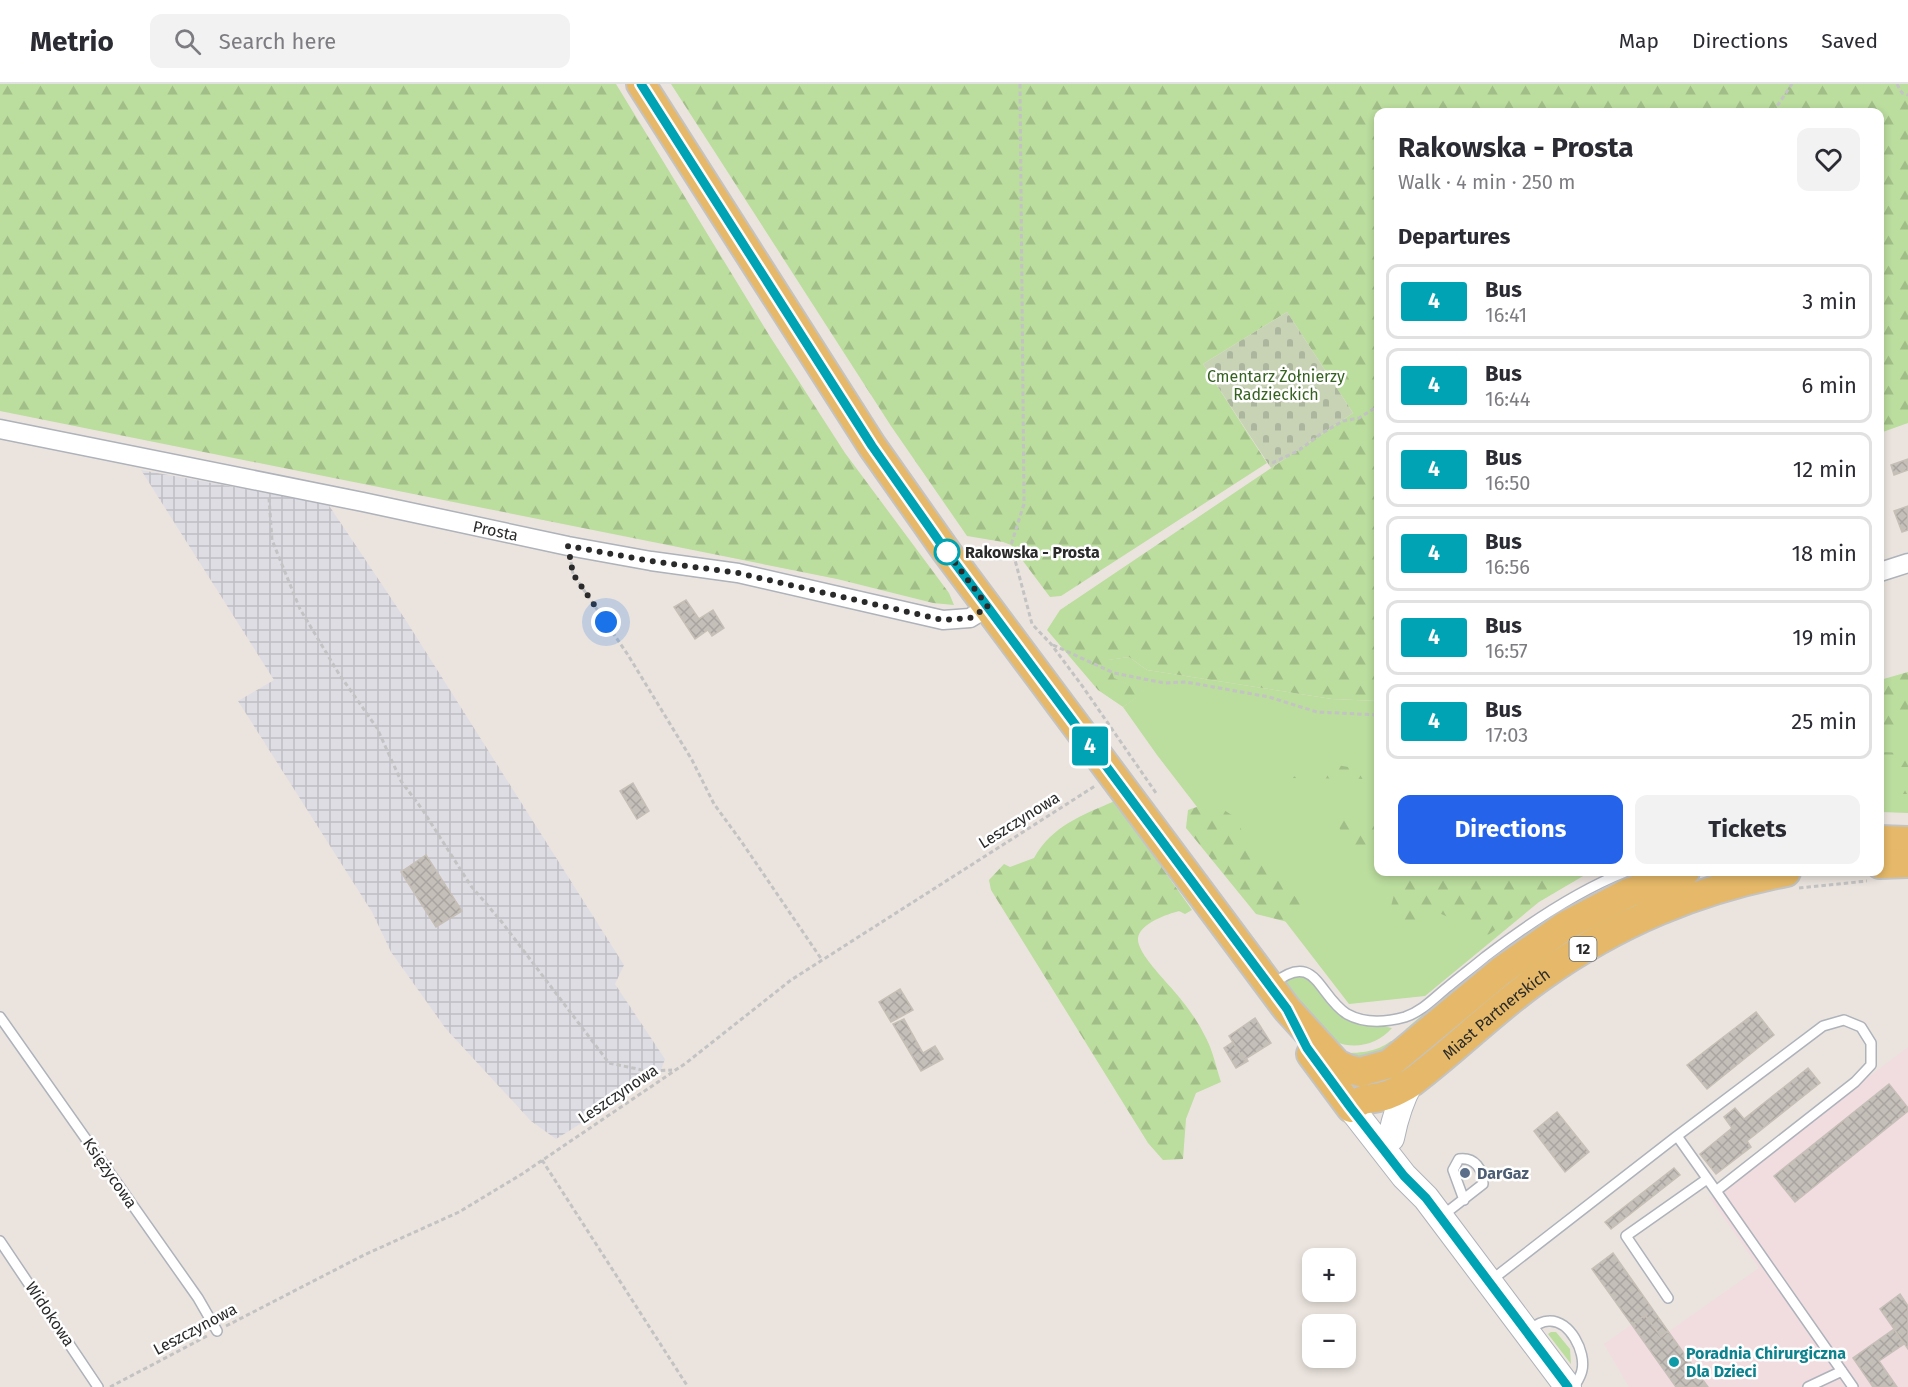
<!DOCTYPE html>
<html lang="en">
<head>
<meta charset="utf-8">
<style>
  :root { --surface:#fff; --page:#f2f2f3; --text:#2b2b33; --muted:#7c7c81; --line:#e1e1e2; --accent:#2563eb }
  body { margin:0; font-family:"Fira Sans",sans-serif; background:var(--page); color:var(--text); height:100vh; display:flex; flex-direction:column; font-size:22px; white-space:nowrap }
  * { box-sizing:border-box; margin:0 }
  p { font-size:20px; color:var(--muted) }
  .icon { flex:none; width:33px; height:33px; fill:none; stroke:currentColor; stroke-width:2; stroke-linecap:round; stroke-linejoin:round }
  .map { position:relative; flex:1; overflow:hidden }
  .sheet { position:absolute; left:1374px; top:24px; width:510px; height:768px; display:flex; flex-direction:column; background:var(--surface); border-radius:12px; box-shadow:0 3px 9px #0003 }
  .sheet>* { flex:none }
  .badge { padding:0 12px; border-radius:4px; font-size:21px; line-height:39px }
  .tools { position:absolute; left:1302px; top:1164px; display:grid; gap:12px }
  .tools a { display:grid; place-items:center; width:54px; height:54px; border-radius:12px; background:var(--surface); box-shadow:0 3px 9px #0003; font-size:30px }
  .you { position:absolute; width:30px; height:30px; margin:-15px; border:4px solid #fff; border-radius:50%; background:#1a73e8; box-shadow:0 0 0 9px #1a73e833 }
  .map>.badge { position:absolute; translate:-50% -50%; box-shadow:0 0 0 3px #fff }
  h2 { padding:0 24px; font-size:22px; line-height:54px }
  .round { display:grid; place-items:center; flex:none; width:63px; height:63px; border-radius:12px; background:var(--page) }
  .overview { display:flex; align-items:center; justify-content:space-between; height:102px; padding:0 24px }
  h1 { font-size:28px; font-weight:700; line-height:45px }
  .primary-button { display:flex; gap:12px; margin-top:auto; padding:12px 24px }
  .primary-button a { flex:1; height:69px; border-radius:12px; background:var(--accent); color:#fff; font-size:24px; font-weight:700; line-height:69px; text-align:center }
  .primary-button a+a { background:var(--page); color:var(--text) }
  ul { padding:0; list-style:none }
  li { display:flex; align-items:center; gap:18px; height:75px; margin:0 12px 9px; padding:0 12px; border:3px solid var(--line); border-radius:12px }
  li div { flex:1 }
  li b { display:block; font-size:22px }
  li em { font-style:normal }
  li .badge { min-width:66px; font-weight:700; text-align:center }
  header { display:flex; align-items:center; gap:36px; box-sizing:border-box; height:84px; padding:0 30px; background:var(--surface); border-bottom:2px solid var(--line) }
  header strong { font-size:28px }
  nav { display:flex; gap:33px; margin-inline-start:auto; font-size:21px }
  .search { width:420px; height:54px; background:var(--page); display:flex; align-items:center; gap:15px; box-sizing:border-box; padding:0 21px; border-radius:12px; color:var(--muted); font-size:22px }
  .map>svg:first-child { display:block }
</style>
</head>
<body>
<header>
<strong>Metrio</strong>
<div class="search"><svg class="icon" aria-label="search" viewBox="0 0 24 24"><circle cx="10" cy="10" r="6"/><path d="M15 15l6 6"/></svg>Search here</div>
<nav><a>Map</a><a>Directions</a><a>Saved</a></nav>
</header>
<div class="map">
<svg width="1908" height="1303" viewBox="0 0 1908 1303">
  <defs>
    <pattern id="industrial-grid" width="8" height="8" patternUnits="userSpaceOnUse" patternTransform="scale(1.5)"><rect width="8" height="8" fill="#dfdde4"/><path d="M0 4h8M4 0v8" fill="none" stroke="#c0bec4"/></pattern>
    <pattern id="forest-firs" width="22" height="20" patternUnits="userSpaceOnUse" patternTransform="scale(1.5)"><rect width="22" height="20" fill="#bbdd9e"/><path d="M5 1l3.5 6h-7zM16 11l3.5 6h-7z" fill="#a1be88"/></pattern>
    <pattern id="cemetery-stones" width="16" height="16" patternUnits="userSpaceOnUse" patternTransform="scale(1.5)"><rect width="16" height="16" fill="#c8d3b6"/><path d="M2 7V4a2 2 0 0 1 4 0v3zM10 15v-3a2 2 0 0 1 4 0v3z" fill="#acb59d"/></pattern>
    <pattern id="building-cross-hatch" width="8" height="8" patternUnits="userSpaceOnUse" patternTransform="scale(1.5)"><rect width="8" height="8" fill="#c4bfb9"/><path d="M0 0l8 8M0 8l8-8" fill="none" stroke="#a9a49f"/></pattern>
  </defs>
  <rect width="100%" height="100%" fill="#ebe4de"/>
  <path fill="url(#industrial-grid)" d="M141,386L328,420L405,535L624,881L615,900L665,975L659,991L556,1055L531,1037L446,945L391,868L372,828L238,617L274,596Z"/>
  <path fill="#f1dcdf" d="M1908,963V1303H1629L1604,1260L1645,1231L1661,1253L1759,1184L1710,1114Z"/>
  <path fill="#bbdd9e" d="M1129,573L1147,586L1332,615L1378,617V788H1590L1539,818L1425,912L1349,920L1157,671L1123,623L1144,608L1113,594L1107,576Z
    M1880,642H1908V729L1880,728Z
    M1638,788H1657L1405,950L1406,945C1477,883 1551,826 1638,788Z
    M1293,893H1305L1311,896L1333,923L1347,935L1392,944C1378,960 1356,966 1336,958L1285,902V897Z
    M1391,957L1396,958L1373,976L1340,969C1359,969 1375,969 1391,957Z
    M1551,1248H1556L1570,1265L1571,1280L1548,1250Z"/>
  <path fill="url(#forest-firs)" d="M0,0H616L769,251L845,369L949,509L954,521L933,519L837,495L0,327Z
    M671,0H1908V339L1880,349V28H1378V617L1332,615L1147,586L1129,573L1108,576L1114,594L1145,608L1123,623L1098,606L1047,546L1060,526L1353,329L1287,228L1203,280L1267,379L1061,512L1050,513L1011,461L1003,458L967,452L891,342Z
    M1908,588V642H1880V596Z
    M1880,668L1908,669V683H1880Z
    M1337,681L1376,688L1375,695L1289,694Z
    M1880,701L1908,702V710H1880Z
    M1115,717L1192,826L1185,830L1179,827C1168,830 1140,839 1138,854C1137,867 1157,887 1165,897C1180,913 1196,933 1206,954C1213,967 1216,983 1221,998L1196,1009L1186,1035L1183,1075L1163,1076L1148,1059L991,806L989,796L1004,780L1010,783L1034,774C1052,742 1082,731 1115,717Z
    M1211,718L1235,733L1257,777L1302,819L1299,841L1256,830L1186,744L1188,726Z
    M1335,733L1378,739V779L1371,768L1351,772Z
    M1383,788H1583L1541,813L1484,854L1466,841L1439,829L1401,847L1389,830L1395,807Z"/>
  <path fill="url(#cemetery-stones)" d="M1287,228L1353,329L1271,384L1203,280Z"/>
  <path fill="url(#building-cross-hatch)" stroke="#c6bfb7" stroke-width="1.5" d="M1908,375V386L1894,391L1891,381Z
    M1908,422V446L1902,448L1894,427Z
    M686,516L699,535L713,526L724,544L712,552L708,546L695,555L674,523Z
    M633,699L649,727L637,735L620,707Z
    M426,771L462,827L436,843L401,788Z
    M900,905L913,926L891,938L879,918Z
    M1756,928L1774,951L1707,1005L1687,981Z
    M1255,934L1271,959L1244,976L1229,952Z
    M904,935L923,969L935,962L943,975L921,987L893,940Z
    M1233,958L1244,976L1246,974L1248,977L1236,984L1224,964Z
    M1808,984L1820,999L1747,1057L1751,1063L1716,1090L1700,1070L1732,1044L1724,1033L1735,1024L1744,1035Z
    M1889,1000L1908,1024V1027L1795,1118L1774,1092Z
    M1557,1028L1589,1068L1565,1088L1534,1047Z
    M1674,1084L1680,1091L1611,1145L1605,1138Z
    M1613,1169L1668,1247L1661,1253L1645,1231L1632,1241L1592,1185Z
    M1900,1210L1908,1222V1265L1880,1225Z
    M1645,1231L1661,1253L1668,1247L1708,1303H1676L1632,1241Z
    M1894,1245L1904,1260L1879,1277L1897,1303H1873L1853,1274Z"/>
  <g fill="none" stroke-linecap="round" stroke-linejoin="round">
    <defs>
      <path id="service" d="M1273,900C1316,865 1318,912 1347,930C1365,940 1387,938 1405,933C1423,927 1435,913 1449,902C1461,892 1473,883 1485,873C1528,840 1575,808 1625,788
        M0,933L198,1214L217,1247
        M1716,1107L1853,1303
        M1442,1132L1483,1100C1483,1085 1475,1073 1459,1075L1453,1086L1464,1116
        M0,1157L98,1303
        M1489,1198L1677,1052L1716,1107L1855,998L1871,981V959L1861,943L1844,936L1823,942L1677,1052
        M1668,1214L1626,1152L1707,1095
        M1528,1247C1534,1242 1541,1237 1549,1237C1570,1236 1586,1268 1582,1286C1581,1292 1577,1298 1574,1303
        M1808,1303L1842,1287"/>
      <g id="minor">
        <path id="s1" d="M0,345L363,418L568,462L651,477L738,489L943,536L970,534L988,523"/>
        <path d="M1880,488L1908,479"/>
      </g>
      <path id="secondary" d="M1351,1024L1404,1092L1426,1114L1568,1303
        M1391,1054C1395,1034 1400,1017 1410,999"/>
      <g id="primary">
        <path d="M641,0L872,362L946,467L1287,925L1337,980L1348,985L1360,988L1389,980L1501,887L1565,842L1628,809L1685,788"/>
        <path d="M1880,756L1908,757"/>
        <path d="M1880,780L1908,779"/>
        <path id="s2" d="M1311,970L1351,1024C1366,1011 1367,1017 1384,1012C1392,1010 1405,1003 1412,998C1457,964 1496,924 1542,892C1618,838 1696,806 1786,788"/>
      </g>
    </defs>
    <use href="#service" stroke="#aeb2ba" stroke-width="12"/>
    <use href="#minor" stroke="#aeb2ba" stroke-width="21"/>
    <use href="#secondary" stroke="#aeb2ba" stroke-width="28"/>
    <use href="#primary" stroke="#c3c3c3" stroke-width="32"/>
    <path stroke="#c3c3c3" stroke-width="3" stroke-dasharray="4.5 3" stroke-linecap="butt" d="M1020,0L1024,420L1011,461L1032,540L1051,560L1083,603L1156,709
      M1897,0L1902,9L1908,11
      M1773,28L1792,0
      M1272,379L1298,367L1322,349L1343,337L1359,334L1378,322
      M269,414L272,456L300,525L339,590L377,644L401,697L422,725L471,802L501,837L609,979L647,987L672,986
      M571,478L573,490L628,571L692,676L714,720L741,757L822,876
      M1053,561L1114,589L1164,599L1186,598L1269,613L1317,628L1378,631
      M1799,804L1867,797
      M542,1076L688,1303
      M226,1242L364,1171L459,1128L522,1090L686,979L791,896L1095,702
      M110,1303L207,1252"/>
    <use href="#service" stroke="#fff" stroke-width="9"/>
    <use href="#minor" stroke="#fff" stroke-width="18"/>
    <use href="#secondary" stroke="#fff" stroke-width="26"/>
    <use href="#primary" stroke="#e5b969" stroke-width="28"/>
  </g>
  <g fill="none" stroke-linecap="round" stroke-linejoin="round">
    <defs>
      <path id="line" d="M641,0L872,362L946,467L1287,925L1307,964L1351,1024L1404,1092L1426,1114L1568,1303"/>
    </defs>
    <use href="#line" stroke="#fff" stroke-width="14"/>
    <use href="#line" stroke="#00a3b4" stroke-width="9"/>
    <path stroke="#2a2a2a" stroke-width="6" stroke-dasharray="0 10.8" d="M606,538L573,490L568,462L651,477L738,489L943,536L970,534L988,523L947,468"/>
  </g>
  <circle fill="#fff" stroke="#00a3b4" stroke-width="3" cx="947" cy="468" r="12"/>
  <circle fill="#5c6f8a" stroke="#fff" stroke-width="2" cx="1465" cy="1089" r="6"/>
  <circle fill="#0f9aa8" stroke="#fff" stroke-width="2" cx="1674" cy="1278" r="6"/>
  <g text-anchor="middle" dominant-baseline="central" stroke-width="5" stroke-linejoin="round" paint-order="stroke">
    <rect fill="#fff" stroke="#6a6a6a" stroke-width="1.5" x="1569.5" y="853" width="27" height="24" rx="4.5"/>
    <g font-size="15" font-weight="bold" fill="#2a2a2a">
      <text x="1583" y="865">12</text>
    </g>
    <g font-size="16" fill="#366220" stroke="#fff">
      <text x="1276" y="292">Cmentarz Żołnierzy<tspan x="1276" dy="18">Radzieckich</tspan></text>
    </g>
    <g font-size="16" fill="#2a2a2a" stroke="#fff">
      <text stroke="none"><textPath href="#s1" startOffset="506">Prosta</textPath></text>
      <text transform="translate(1019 736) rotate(-32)">Leszczynowa</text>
      <text stroke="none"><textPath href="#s2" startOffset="243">Miast Partnerskich</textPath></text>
      <text transform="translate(618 1010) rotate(-34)">Leszczynowa</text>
      <text transform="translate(110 1089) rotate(55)">Księżycowa</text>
      <text transform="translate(50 1230) rotate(56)">Widokowa</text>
      <text transform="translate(195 1245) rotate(-28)">Leszczynowa</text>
    </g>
    <g font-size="16" font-weight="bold" fill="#2a2a2a" stroke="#fff" text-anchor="start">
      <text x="965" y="468">Rakowska - Prosta</text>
    </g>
    <g font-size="16" font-weight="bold" fill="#4e5e75" stroke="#fff" text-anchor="start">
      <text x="1477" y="1089">DarGaz</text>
    </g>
    <g font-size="16" font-weight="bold" fill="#0d838f" stroke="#fff" text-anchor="start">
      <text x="1686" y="1269">Poradnia Chirurgiczna<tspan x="1686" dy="18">Dla Dzieci</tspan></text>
    </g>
  </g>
</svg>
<div class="tools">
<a>+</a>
<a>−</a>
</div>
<div class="you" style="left:606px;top:538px"></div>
<b class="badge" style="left:1090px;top:662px;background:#00a3b4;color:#fff">4</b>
<section class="sheet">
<div class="overview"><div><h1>Rakowska - Prosta</h1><p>Walk · 4 min · 250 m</p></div><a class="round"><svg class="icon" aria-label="heart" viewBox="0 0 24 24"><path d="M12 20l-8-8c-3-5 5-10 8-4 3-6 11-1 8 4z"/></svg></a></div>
<h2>Departures</h2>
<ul>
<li><span class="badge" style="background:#00a3b4;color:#fff">4</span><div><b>Bus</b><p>16:41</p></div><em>3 min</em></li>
<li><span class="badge" style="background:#00a3b4;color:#fff">4</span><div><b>Bus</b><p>16:44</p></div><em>6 min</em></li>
<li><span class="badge" style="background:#00a3b4;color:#fff">4</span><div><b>Bus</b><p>16:50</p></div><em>12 min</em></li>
<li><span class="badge" style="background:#00a3b4;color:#fff">4</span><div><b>Bus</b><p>16:56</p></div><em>18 min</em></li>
<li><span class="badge" style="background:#00a3b4;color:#fff">4</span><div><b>Bus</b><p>16:57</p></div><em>19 min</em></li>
<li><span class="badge" style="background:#00a3b4;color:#fff">4</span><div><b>Bus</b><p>17:03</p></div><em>25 min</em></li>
</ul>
<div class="primary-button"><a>Directions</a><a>Tickets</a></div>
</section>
</div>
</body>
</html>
